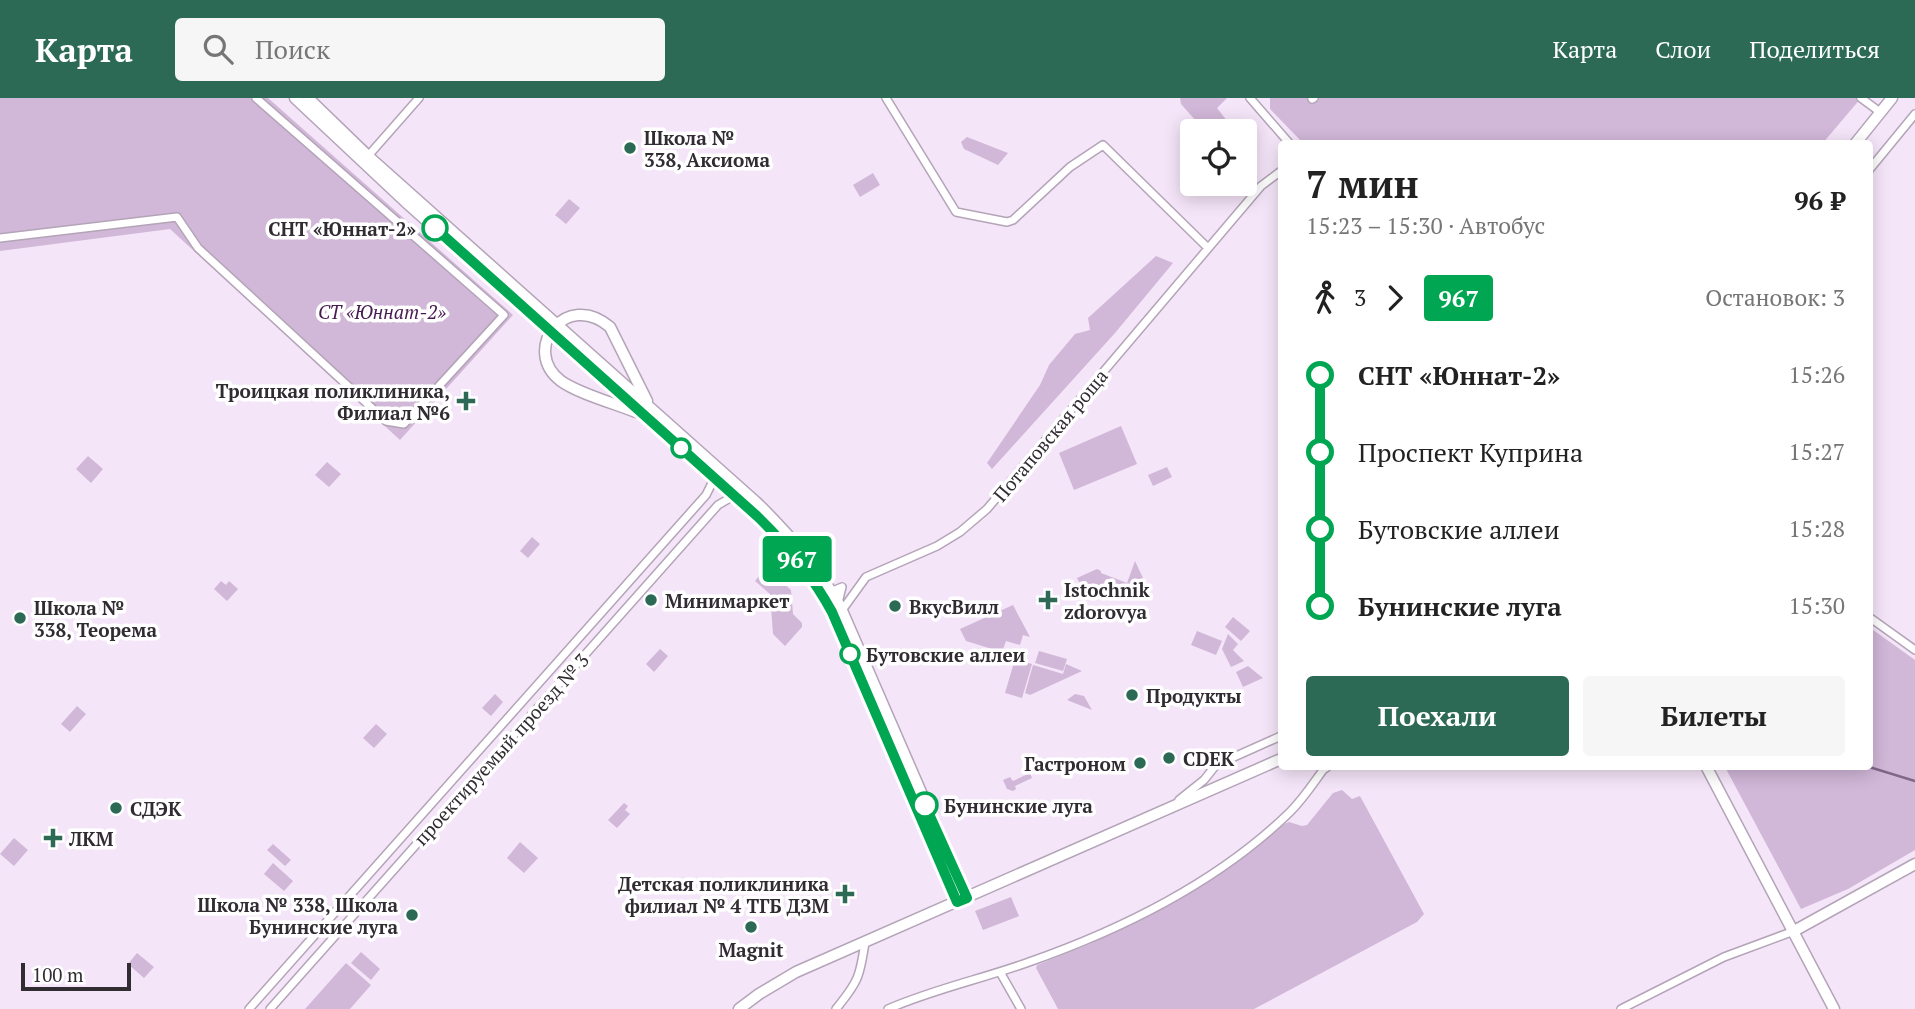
<!DOCTYPE html>
<html lang="ru">
<head>
<meta charset="utf-8">
<style>
  :root { --surface:#fff; --page:#f6f6f6; --text:#222; --muted:#767676; --accent:#2c6a56 }
  body { margin:0; font-family:"PT Serif",serif; background:var(--page); color:var(--text); height:100vh; display:flex; flex-direction:column; font-size:26px; white-space:nowrap }
  * { box-sizing:border-box; margin:0 }
  p { font-size:23px; color:var(--muted) }
  .icon { flex:none; width:38px; height:38px; fill:none; stroke:currentColor; stroke-width:2; stroke-linecap:round; stroke-linejoin:round }
  .map { position:relative; flex:1; overflow:hidden }
  .sheet { position:absolute; left:1278px; top:42px; width:595px; height:630px; display:flex; flex-direction:column; background:var(--surface); border-radius:7px; box-shadow:0 4px 18px #0003 }
  .sheet>* { flex:none }
  .badge { padding:0 14px; border-radius:5px; font-size:24px; line-height:46px }
  .buttons { position:absolute; left:1180px; top:21px; display:grid; gap:14px }
  .buttons a { display:grid; place-items:center; width:77px; height:77px; border-radius:7px; background:var(--surface); box-shadow:0 4px 18px #0003; font-size:35px }
  .scale { position:absolute; left:21px; bottom:18px; width:110px; box-sizing:border-box; padding-left:7px; border:4px solid #312b32; border-top:0; font-size:19px; line-height:24px; white-space:nowrap; color:#312b32; -webkit-text-stroke:5px #fff; paint-order:stroke }
  .map>.badge { position:absolute; translate:-50% -50%; box-shadow:0 0 0 4px #fff }
  .legs { display:flex; align-items:center; gap:10px; height:77px; padding:0 28px; font-size:23px }
  .legs p { margin-inline-start:auto }
  .overview { display:flex; align-items:center; justify-content:space-between; height:119px; padding:0 28px }
  h1 { font-size:38px; font-weight:600; line-height:52px }
  .cta { display:flex; gap:14px; margin-top:auto; padding:14px 28px }
  .cta a { flex:1; height:80px; border-radius:7px; background:var(--accent); color:#fff; font-size:28px; font-weight:600; line-height:80px; text-align:center }
  .cta a+a { background:var(--page); color:var(--text) }
  ul { padding:0 28px; list-style:none }
  li { display:flex; align-items:center; gap:24px; height:77px; font-size:26px }
  li i { display:grid; place-items:center; width:10px; height:100%; margin:0 9px; background:currentColor }
  li i::after { content:''; width:18px; height:18px; margin:-9px; border:5px solid; border-radius:50%; background:var(--surface) }
  li p { margin-inline-start:auto }
  li:first-child i { background:linear-gradient(#0000 50%,currentColor 0) }
  li:last-child i { background:linear-gradient(currentColor 50%,#0000 0) }
  header { display:flex; align-items:center; gap:42px; box-sizing:border-box; height:98px; padding:0 35px; background:var(--accent); color:#fff }
  header strong { font-size:33px }
  nav { display:flex; gap:38px; margin-inline-start:auto; font-size:24px }
  .search { width:490px; height:63px; background:var(--page); display:flex; align-items:center; gap:18px; box-sizing:border-box; padding:0 24px; border-radius:7px; color:var(--muted); font-size:26px }
  .map>svg:first-child { display:block }
</style>
</head>
<body>
<header>
<strong>Карта</strong>
<div class="search"><svg class="icon" aria-label="search" viewBox="0 0 24 24"><circle cx="10" cy="10" r="6"/><path d="M15 15l6 6"/></svg>Поиск</div>
<nav><a>Карта</a><a>Слои</a><a>Поделиться</a></nav>
</header>
<div class="map">
<svg width="1915" height="911" viewBox="0 0 1915 911">
  <rect width="100%" height="100%" fill="#f5e5f9"/>
  <path fill="#d1b7d8" d="M0,0H268L513,217L400,342L170,131L0,153Z
    M1180,0H1227L1217,10L1235,33H1205L1181,6Z
    M1270,0H1861L1822,46L1303,45L1270,11Z
    M967,39L1008,55L998,67L964,51L961,44Z
    M873,75L880,87L860,99L853,87Z
    M569,101L580,110L566,126L555,117Z
    M1156,158L1173,165L1115,235L992,371L987,365L1040,287L1049,267L1075,236L1090,232L1088,220Z
    M1121,328L1137,366L1074,392L1059,355Z
    M88,358L103,371L91,385L76,371Z
    M327,364L341,376L329,389L315,377Z
    M1167,369L1172,379L1153,388L1148,377Z
    M532,439L540,446L528,460L520,453Z
    M1135,463L1143,480L1140,488L1146,485L1150,492L1134,499L1123,495L1121,499L1092,489L1090,495L1083,492L1077,480L1097,471L1101,473V475L1127,485Z
    M766,470L791,492L793,516L802,525V529L785,548L773,536L770,496L755,483Z
    M221,483L226,487L229,483L238,491L227,503L214,491Z
    M1013,507L1030,539L1023,537L1020,547L1006,543L1002,554L966,543L960,531Z
    M1233,519L1250,533L1241,543L1225,529Z
    M1869,529L1915,562V752L1848,791L1801,811L1725,669L1869,668Z
    M1197,533L1222,543L1216,557L1191,547Z
    M1228,536L1238,546L1233,552L1244,563L1231,569L1222,551Z
    M660,551L668,558L654,574L646,566Z
    M1039,553L1067,561L1063,573L1035,565Z
    M1015,561L1032,566L1022,600L1005,595Z
    M1066,566L1082,573L1030,597L1025,595L1033,567L1063,576Z
    M1248,568L1263,580L1243,589L1236,574Z
    M495,596L503,604L491,618L482,610Z
    M1075,596L1084,598L1092,612L1067,602Z
    M77,608L86,616L70,634L61,626Z
    M376,626L387,636L374,650L363,640Z
    M1030,675L1032,680L1015,688L1016,691L1013,693L1007,691L1003,682L1010,679L1013,683Z
    M1342,692L1352,701L1360,698L1424,816L1417,824L1254,911H1058L1036,870L1037,867L1090,846L1184,797L1230,769L1284,726L1289,724L1302,728L1307,727L1333,695Z
    M624,705L628,708L625,712L630,716L617,730L608,722Z
    M14,740L28,752L14,768L0,756Z
    M520,744L538,760L524,775L507,760Z
    M273,746L291,762L285,768L267,752Z
    M273,765L293,783L284,793L264,776Z
    M1011,799L1019,818L983,832L975,813Z
    M361,854L380,871L371,882L351,865Z
    M137,855L154,869L144,880L128,866Z
    M346,865L371,887L350,911H305Z"/>
  <g fill="none" stroke-linecap="round" stroke-linejoin="round">
    <path stroke="#806687" stroke-width="2.5" d="M1866,668L1915,683"/>
    <defs>
      <path id="street" d="M886,0L956,114L1007,124L1013,122L1070,69L1103,47L1208,150
        M1250,0L1290,46
        M1861,0L1880,14
        M1312,1L1314,0
        M368,58L419,0
        M1869,72L1915,16
        M0,140L177,119L198,150L386,323L404,326L504,217L256,0
        M830,494L842,489L838,505
        M840,515L866,479L937,448L960,434L987,411L1261,88L1281,73
        M1869,519L1915,552
        M1179,702L1204,682L1216,667L1281,638
        M1000,874L1021,911
        M249,911L706,397L712,385L710,377
        M270,911L718,407L730,400L737,399
        M836,911C858,884 860,879 865,844
        M888,911C934,891 982,881 1029,864C1123,831 1218,784 1290,714C1304,700 1314,684 1326,668
        M1621,911L1724,859L1794,833"/>
      <path id="secondary" d="M295,0L409,107L757,418L794,457L820,492L832,514L957,804
        M308,0L368,58L756,404C789,436 817,468 840,508L967,800
        M1855,46L1892,0
        M636,314C616,306 577,295 561,283C520,252 566,191 610,229L647,303
        M1706,668L1834,911
        M1325,669L1326,668
        M1794,833L1915,766
        M739,911L759,896L796,874L1281,661"/>
    </defs>
    <use href="#street" stroke="#b4a4b8" stroke-width="10"/>
    <use href="#secondary" stroke="#b4a4b8" stroke-width="13"/>
    <use href="#street" stroke="#fff" stroke-width="7"/>
    <use href="#secondary" stroke="#fff" stroke-width="10"/>
  </g>
  <g fill="none" stroke-linecap="round" stroke-linejoin="round">
    <defs>
      <path id="line-1" d="M435,130L757,418C787,447 812,477 832,514L957,804L967,800L925,707"/>
    </defs>
    <use href="#line-1" stroke="#fff" stroke-width="16"/>
    <use href="#line-1" stroke="#00a651" stroke-width="10"/>
  </g>
  <g fill="#2c6a56" stroke="#fff" stroke-width="2.5">
    <circle cx="630" cy="50" r="7"/>
    <path d="M462.5 292.5h7v7h7v7h-7v7h-7v-7h-7v-7h7z"/>
    <circle cx="651" cy="502" r="7"/>
    <path d="M1044.5 491.5h7v7h7v7h-7v7h-7v-7h-7v-7h7z"/>
    <circle cx="895" cy="508" r="7"/>
    <circle cx="20" cy="520" r="7"/>
    <circle cx="1132" cy="597" r="7"/>
    <circle cx="1169" cy="660" r="7"/>
    <circle cx="1140" cy="665" r="7"/>
    <circle cx="116" cy="710" r="7"/>
    <path d="M49.5 729.5h7v7h7v7h-7v7h-7v-7h-7v-7h7z"/>
    <path d="M841.5 785.5h7v7h7v7h-7v7h-7v-7h-7v-7h7z"/>
    <circle cx="412" cy="817" r="7"/>
    <circle cx="751" cy="829" r="7"/>
  </g>
  <g fill="#fff" stroke="#00a651" stroke-width="3.5">
    <circle cx="435" cy="130" r="12"/>
    <circle cx="681" cy="350" r="9"/>
    <circle cx="850" cy="556" r="9"/>
    <circle cx="925" cy="707" r="12"/>
  </g>
  <g text-anchor="middle" dominant-baseline="central" stroke-width="7" stroke-linejoin="round" paint-order="stroke">
    <g font-size="19" font-weight="bold" fill="#312b32" stroke="#fff" text-anchor="start">
      <text x="644" y="39">Школа №<tspan x="644" dy="22">338, Аксиома</tspan></text>
      <text x="450" y="292" text-anchor="end">Троицкая поликлиника,<tspan x="450" dy="22">Филиал №6</tspan></text>
      <text x="1064" y="491">Istochnik<tspan x="1064" dy="22">zdorovya</tspan></text>
      <text x="665" y="502">Минимаркет</text>
      <text x="909" y="508">ВкусВилл</text>
      <text x="34" y="509">Школа №<tspan x="34" dy="22">338, Теорема</tspan></text>
      <text x="1146" y="597">Продукты</text>
      <text x="1183" y="660">CDEK</text>
      <text x="1126" y="665" text-anchor="end">Гастроном</text>
      <text x="130" y="710">СДЭК</text>
      <text x="69" y="740">ЛКМ</text>
      <text x="829" y="785" text-anchor="end">Детская поликлиника<tspan x="829" dy="22">филиал № 4 ТГБ ДЗМ</tspan></text>
      <text x="398" y="806" text-anchor="end">Школа № 338, Школа<tspan x="398" dy="22">Бунинские луга</tspan></text>
      <text x="751" y="851" text-anchor="middle">Magnit</text>
    </g>
    <g font-size="19" font-weight="bold" fill="#312b32" stroke="#fff" text-anchor="start">
      <text x="416" y="130" text-anchor="end">СНТ «Юннат-2»</text>
      <text x="866" y="556">Бутовские аллеи</text>
      <text x="944" y="707">Бунинские луга</text>
    </g>
    <g font-size="19" font-style="italic" fill="#471b51" stroke="#fff">
      <text x="382" y="213">СТ «Юннат-2»</text>
    </g>
    <g font-size="19" fill="#312b32" stroke="#fff">
      <text transform="translate(1050 337) rotate(-50)">Потаповская роща</text>
      <text transform="translate(501 651) rotate(-48)">проектируемый проезд № 3</text>
    </g>
  </g>
</svg>
<div class="buttons">
<a><svg class="icon" aria-label="locate" viewBox="0 0 24 24"><circle cx="12" cy="12" r="6"/><path d="M12 2v4M12 18v4M2 12h4M18 12h4"/></svg></a>
</div>
<div class="scale">100 m</div>
<b class="badge" style="left:797px;top:461px;background:#00a651;color:#fff">967</b>
<section class="sheet">
<div class="overview"><div><h1>7 мин</h1><p>15:23 – 15:30 · Автобус</p></div><b>96 ₽</b></div>
<div class="legs"><svg class="icon" aria-label="walk" viewBox="0 0 24 24"><circle cx="13" cy="4" r="2"/><path d="M13 8l-2 6 4 7M11 14l-3 7M7 12l3-4h3l4 4"/></svg>3<svg class="icon" aria-label="forward" viewBox="0 0 24 24"><path d="M9 5l7 7-7 7"/></svg><b class="badge" style="background:#00a651;color:#fff">967</b><p>Остановок: 3</p></div>
<ul>
<li><i style="color:#00a651"></i><b>СНТ «Юннат-2»</b><p>15:26</p></li>
<li><i style="color:#00a651"></i><span>Проспект Куприна</span><p>15:27</p></li>
<li><i style="color:#00a651"></i><span>Бутовские аллеи</span><p>15:28</p></li>
<li><i style="color:#00a651"></i><b>Бунинские луга</b><p>15:30</p></li>
</ul>
<div class="cta"><a>Поехали</a><a>Билеты</a></div>
</section>
</div>
</body>
</html>
